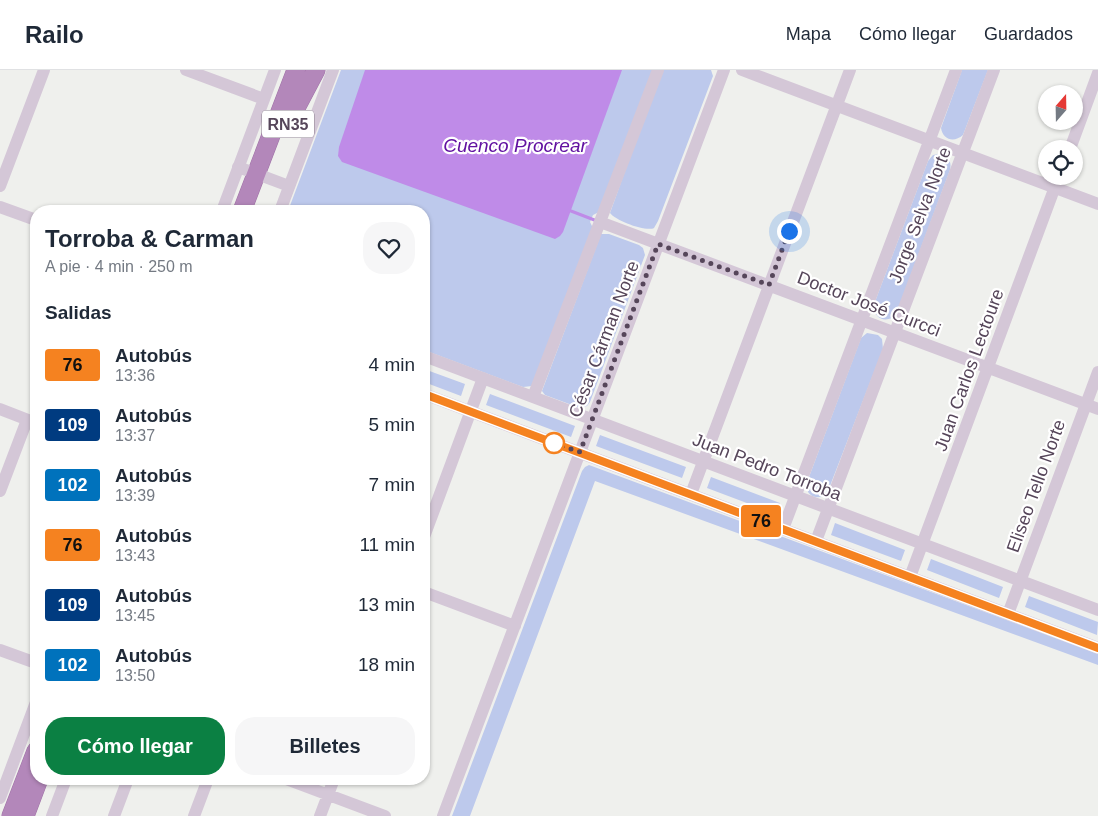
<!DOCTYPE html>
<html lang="es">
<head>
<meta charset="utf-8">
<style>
  :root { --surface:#fff; --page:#f6f6f7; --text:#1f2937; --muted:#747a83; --line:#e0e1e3; --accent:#0b8043 }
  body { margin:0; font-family:Arial,sans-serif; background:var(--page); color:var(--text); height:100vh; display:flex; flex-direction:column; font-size:19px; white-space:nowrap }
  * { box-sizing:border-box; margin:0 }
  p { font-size:16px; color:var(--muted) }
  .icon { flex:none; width:28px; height:28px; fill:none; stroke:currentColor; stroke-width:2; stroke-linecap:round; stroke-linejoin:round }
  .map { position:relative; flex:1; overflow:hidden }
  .panel { position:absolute; left:30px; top:135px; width:400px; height:580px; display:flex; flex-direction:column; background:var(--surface); border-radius:20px; box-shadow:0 1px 4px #0004 }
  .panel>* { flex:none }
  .badge { padding:0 10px; border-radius:4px; font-size:18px; line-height:32px }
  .needle { width:32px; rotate:20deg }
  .tools { position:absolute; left:1038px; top:15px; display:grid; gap:10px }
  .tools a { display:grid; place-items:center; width:45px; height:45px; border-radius:50%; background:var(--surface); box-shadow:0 1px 4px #0004; font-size:25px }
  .you { position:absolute; width:25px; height:25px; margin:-12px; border:4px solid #fff; border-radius:50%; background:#1a73e8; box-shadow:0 0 0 8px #1a73e833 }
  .map>.badge { position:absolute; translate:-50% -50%; box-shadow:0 0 0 2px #fff }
  h2 { padding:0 15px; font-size:19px; line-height:45px }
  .round { display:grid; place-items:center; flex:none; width:52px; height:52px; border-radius:20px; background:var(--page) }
  .summary { display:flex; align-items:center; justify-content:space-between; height:85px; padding:0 15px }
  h1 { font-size:24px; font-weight:600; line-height:38px }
  .primary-button { display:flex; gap:10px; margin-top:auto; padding:10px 15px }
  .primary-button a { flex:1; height:58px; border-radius:20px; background:var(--accent); color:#fff; font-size:20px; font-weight:600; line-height:58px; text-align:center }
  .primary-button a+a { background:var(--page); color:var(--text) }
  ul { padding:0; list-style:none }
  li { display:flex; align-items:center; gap:15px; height:60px; padding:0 15px }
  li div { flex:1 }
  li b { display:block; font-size:19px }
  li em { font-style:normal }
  li .badge { min-width:55px; font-weight:700; text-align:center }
  header { display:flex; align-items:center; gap:30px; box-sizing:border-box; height:70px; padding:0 25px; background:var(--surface); border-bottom:1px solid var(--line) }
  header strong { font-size:24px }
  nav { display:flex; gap:28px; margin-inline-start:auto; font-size:18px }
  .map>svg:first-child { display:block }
</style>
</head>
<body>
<header>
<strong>Railo</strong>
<nav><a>Mapa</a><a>Cómo llegar</a><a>Guardados</a></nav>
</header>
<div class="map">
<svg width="1098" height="746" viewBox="0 0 1098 746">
  <rect width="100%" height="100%" fill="#eff0ed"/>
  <path fill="#bdc9ec" d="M341,0H654L599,142L593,145L590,152L593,158L532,316L523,317L424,280V141H288Z
    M661,0H711L713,6L658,151L654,158C646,162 616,151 610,143Z
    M962,0H988L963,65C954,73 943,70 941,58Z
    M939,84C948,85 952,91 950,100L897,242L892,248C882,252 875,247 873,237L928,91L933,85Z
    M601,164H609L639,175L643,178L645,185L590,332L587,336L580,338L545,325L542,321Z
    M867,263L878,265L882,269L883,279L828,421L821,427C812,428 807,424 806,415L861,268Z
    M424,299L465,314L461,326L424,312Z
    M490,324L575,356L571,367L486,335Z
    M600,365L686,397L682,408L596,376Z
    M589,395L1098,584V595L595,411L470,746H452L582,401L585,397Z
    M711,407L780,433L776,444L707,418Z
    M835,453L905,480L901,491L831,465Z
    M931,489L1003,517L999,528L927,500Z
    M1029,526L1098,552L1097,565L1025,537Z"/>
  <path fill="#bf8be8" d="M365,0H622L563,162L560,166L555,169L342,92L338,86L339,77Z"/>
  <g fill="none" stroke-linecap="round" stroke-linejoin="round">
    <path stroke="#bf8be8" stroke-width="3" d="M571,141L597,151"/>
    <defs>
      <path id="highway" d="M287,55L316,0
        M242,141L296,0
        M11,746L36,681
        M25,746L39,709"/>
    </defs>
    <use href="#highway" stroke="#9f72a6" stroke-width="19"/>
    <path stroke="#d4c7d7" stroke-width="12" d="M186,0L264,29
      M742,0L1098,134
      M1070,79L1098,3
      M238,97L289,116
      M0,116L44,0
      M0,137L36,150
      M222,141L275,0
      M280,141L333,0
      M600,152L1098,339
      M424,286L1098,540
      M424,324L1098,578
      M533,327L658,0
      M0,339L36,353
      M0,421L27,350
      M691,424L850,0
      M783,459L956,0
      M424,467L483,308
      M816,471L994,0
      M910,507L1059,106
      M424,522L515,556
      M1008,544L1098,302
      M0,580L36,593
      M286,709L385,746
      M0,728L36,632
      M52,746L66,709
      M114,746L128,709
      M194,746L208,709
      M320,746L334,709
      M443,746L724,0"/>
    <use href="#highway" stroke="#b387ba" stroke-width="18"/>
  </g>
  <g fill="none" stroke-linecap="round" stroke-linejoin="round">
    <defs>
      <path id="line" d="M424,324L1098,578"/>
    </defs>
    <use href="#line" stroke="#fff" stroke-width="11"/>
    <use href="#line" stroke="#f58220" stroke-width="8"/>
    <path stroke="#56465a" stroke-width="5" stroke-dasharray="0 9" d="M554,373L580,382L658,174L769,215L789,161"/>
  </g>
  <circle fill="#fff" stroke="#f58220" stroke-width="2.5" cx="554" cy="373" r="10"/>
  <g text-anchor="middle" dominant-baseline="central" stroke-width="4.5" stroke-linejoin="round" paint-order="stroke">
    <rect fill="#fff" stroke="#897e8c" stroke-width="1" x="262" y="40.5" width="52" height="27" rx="4"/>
    <g font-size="16" font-weight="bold" fill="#56465a">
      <text x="288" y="54">RN35</text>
    </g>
    <g font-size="18" fill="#56465a" stroke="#fff">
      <text transform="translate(920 145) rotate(-69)">Jorge Selva Norte</text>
      <text transform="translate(869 234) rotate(21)">Doctor José Curcci</text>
      <text transform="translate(604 269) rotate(-69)">César Cárman Norte</text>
      <text transform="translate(969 300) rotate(-70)">Juan Carlos Lectoure</text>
      <text transform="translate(767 397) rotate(21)">Juan Pedro Torroba</text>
      <text transform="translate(1036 416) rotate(-70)">Eliseo Tello Norte</text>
    </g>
    <g font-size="19" font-style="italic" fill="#6212a1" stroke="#fff">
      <text x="515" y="75">Cuenco Procrear</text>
    </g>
  </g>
</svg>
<div class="tools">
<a><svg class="needle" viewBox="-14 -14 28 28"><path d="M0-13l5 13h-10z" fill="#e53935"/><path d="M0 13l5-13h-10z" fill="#747a83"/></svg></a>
<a><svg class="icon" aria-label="locate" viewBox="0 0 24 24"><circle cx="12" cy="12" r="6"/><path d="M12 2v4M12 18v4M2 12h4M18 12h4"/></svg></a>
</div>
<div class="you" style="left:789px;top:161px"></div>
<b class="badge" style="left:761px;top:451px;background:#f58220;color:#111">76</b>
<section class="panel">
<div class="summary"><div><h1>Torroba &amp; Carman</h1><p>A pie · 4 min · 250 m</p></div><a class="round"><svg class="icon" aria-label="heart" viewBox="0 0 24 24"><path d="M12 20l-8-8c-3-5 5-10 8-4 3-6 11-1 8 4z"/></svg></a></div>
<h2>Salidas</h2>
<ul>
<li><span class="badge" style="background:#f58220;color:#111">76</span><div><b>Autobús</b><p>13:36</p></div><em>4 min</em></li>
<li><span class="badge" style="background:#003b80;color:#fff">109</span><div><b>Autobús</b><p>13:37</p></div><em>5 min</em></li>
<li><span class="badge" style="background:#0072bc;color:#fff">102</span><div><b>Autobús</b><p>13:39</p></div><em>7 min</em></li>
<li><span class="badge" style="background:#f58220;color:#111">76</span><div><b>Autobús</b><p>13:43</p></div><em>11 min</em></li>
<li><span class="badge" style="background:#003b80;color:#fff">109</span><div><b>Autobús</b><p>13:45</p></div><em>13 min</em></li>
<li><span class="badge" style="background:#0072bc;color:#fff">102</span><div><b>Autobús</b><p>13:50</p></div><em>18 min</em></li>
</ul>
<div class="primary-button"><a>Cómo llegar</a><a>Billetes</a></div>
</section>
</div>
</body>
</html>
